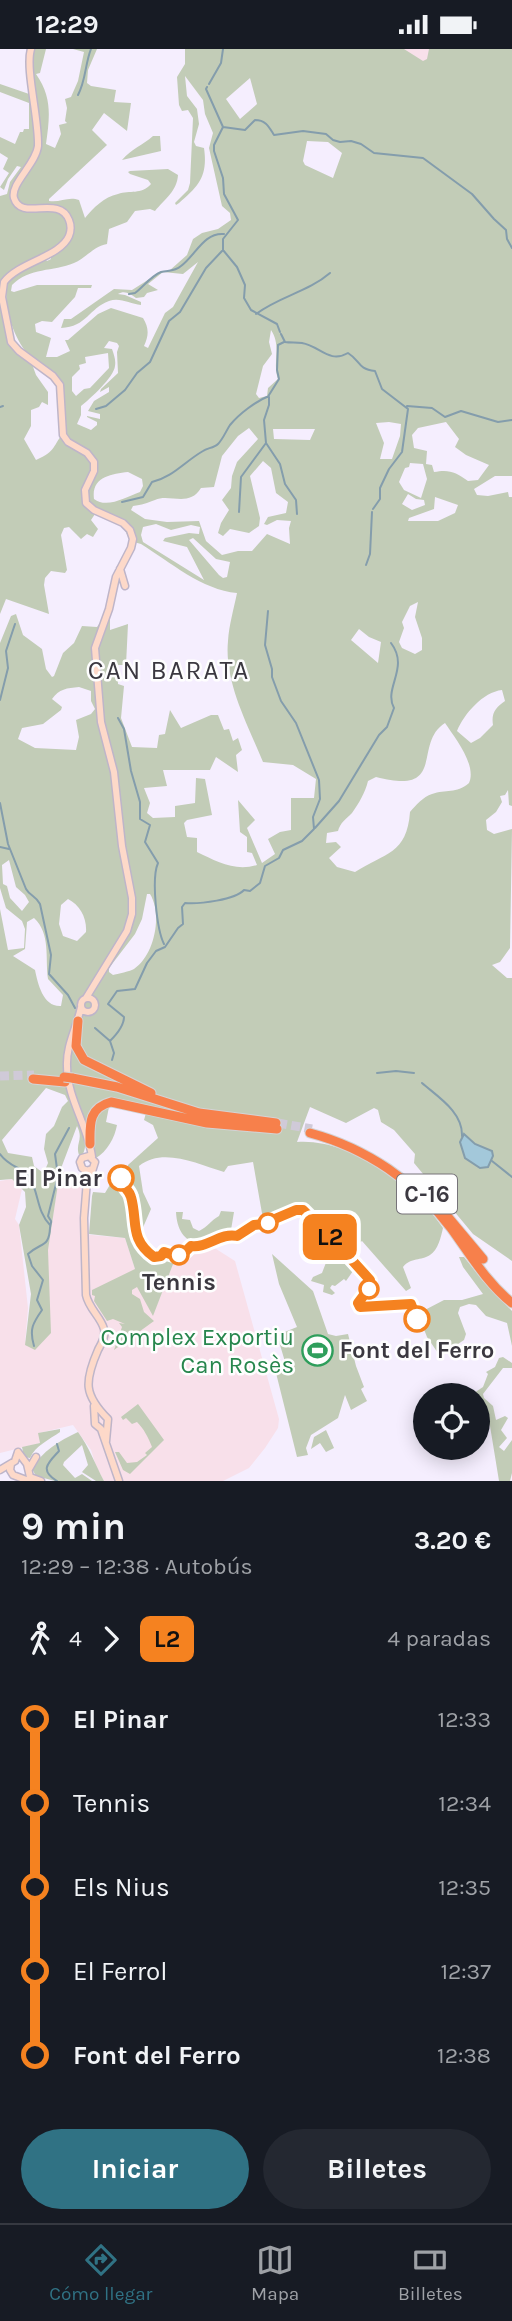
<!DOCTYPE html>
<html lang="es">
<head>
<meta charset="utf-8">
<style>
  :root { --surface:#171b24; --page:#242831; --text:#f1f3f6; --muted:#9ea1a6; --line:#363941; --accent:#307284 }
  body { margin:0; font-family:Karla,sans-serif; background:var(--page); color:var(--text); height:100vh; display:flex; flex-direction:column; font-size:26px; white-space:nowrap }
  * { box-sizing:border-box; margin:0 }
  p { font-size:23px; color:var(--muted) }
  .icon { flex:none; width:38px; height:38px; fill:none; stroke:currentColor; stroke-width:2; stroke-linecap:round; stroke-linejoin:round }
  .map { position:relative; height:1432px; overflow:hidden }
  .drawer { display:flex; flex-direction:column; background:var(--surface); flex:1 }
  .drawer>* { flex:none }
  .badge { padding:0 14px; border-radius:10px; font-size:24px; line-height:46px }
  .controls { position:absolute; left:413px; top:1334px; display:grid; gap:14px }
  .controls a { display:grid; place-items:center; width:77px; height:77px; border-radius:50%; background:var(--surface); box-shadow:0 4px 18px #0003; font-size:35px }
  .map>.badge { position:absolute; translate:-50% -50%; box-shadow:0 0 0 4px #fff }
  .legs { display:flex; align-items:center; gap:10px; height:77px; padding:0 21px; font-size:23px }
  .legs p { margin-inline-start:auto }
  .head { display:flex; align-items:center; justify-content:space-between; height:119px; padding:0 21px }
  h1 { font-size:38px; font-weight:700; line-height:52px }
  .action { display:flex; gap:14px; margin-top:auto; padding:14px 21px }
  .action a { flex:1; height:80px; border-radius:42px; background:var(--accent); color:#fff; font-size:28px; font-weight:700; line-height:80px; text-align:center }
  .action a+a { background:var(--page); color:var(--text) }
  ul { padding:0 21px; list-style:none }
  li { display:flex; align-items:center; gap:24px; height:84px; font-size:26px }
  li i { display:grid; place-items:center; width:10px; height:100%; margin:0 9px; background:currentColor }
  li i::after { content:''; width:18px; height:18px; margin:-9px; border:5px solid; border-radius:50%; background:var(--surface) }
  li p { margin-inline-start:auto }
  li:first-child i { background:linear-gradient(#0000 50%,currentColor 0) }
  li:last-child i { background:linear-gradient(currentColor 50%,#0000 0) }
  .status { display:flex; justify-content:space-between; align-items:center; height:49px; padding:0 35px; background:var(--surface); direction:ltr }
  .status svg { height:19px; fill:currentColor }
  .dock { display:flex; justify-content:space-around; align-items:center; height:98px; border-top:2px solid var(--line); background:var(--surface); font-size:19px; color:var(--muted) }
  .dock a { display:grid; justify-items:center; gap:4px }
  .dock .on { color:var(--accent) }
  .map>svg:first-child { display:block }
</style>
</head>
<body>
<div class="status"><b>12:29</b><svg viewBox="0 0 49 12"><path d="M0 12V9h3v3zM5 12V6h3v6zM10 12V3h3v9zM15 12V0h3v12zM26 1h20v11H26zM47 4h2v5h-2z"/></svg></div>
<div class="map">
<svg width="512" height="1432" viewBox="0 0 512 1432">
  <rect width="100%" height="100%" fill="#f5eefe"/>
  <path fill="#f8e0ea" d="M402,0H432L427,15Z
    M60,1122L83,1126L81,1185L125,1189L136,1223L153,1266L175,1210L213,1198L235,1212L279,1370L278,1379L265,1399L249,1419L223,1432H104L96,1417L91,1401L73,1376L39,1384L40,1394L0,1404V1132L12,1130L22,1140L15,1170L19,1176L28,1259L25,1295L48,1199Z"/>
  <path fill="#c2ccb7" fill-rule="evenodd" d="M35,0H46L40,24L36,25C52,48 50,67 46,95L55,99L61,85L59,76L67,74L65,72L67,59L65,50L71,48L78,32L84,3L73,0H97L88,21L87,34L91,37L116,41L114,53L131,54L127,82L104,64L92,81L107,96L49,150V152C60,154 68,147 79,151L85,169C93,159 104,148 118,145C130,141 141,146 151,135L148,131L130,125L128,123L130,122L168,120L178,126C177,142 165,150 155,162L150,160L135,162L127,173L109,180L107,195C94,197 86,209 74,214C53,223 30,218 12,236L11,242L14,243L37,236H92L91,239H78L75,248L52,273L42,272L35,275L36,283L51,289L46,308H57L70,302L65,291H68L98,265L111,259L143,269C149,279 149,286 144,297L148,299L165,264L173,258L198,213L183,225L163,223L148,235L158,241L147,244L144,248L136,249C130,245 125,241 118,245L125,246L141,253V256C130,255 120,248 109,252C89,259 87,278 61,279L64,270H71L114,240L132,241L162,222H169L187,206L193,190L202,184L218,180L231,171L230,164L222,157L209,99L213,84L205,65L203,51L185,27L187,47L197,60L199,75L194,93L196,97L204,99C208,127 199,137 179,154L176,156L175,154L188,141L190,134L193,69L188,61L182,62L179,56L177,28L185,15V0H404L423,12L427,10L429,0H512V427H495L474,440L477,446L488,447L508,443L509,448H512V757L509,756L508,741L505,746L500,747L502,753L496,763L486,771L487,781L494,785L512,780L510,899L500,913L492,916L507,929H512V1212L473,1185L414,1114L415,1105L394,1081L381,1073L378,1061L374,1059L346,1074L310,1058L297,1093C350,1089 414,1136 443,1179C441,1188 438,1201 430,1206C421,1212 411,1208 403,1218L411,1239L406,1242L362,1192L355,1197C338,1180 324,1164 300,1155L263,1170L253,1113L228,1117L224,1123C197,1115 163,1098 139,1117L143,1143L151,1160L141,1183L136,1177L134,1147L126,1134L128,1116L158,1089L153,1076L144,1071L146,1064L109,1058L106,1073L117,1076C115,1088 107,1103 96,1109L94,1106C91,1086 85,1053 116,1055C125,1055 134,1060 143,1061L128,1055L106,1052L92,1064L88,1081L75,1048L70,1047C75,1064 91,1088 83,1105L79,1106C75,1094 84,1091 77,1077L60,1122L48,1201L51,1284L35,1301L25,1296L31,1245L19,1176L26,1158L25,1143L12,1130L0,1131V860L8,901L24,899L25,880L22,872L6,859L0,839V594L11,567L16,565L23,586L42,600L46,620L52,628L54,627L63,604L74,594L82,577L97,578L104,568L110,567V581L128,575L126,616H117L118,635L124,637L121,669L132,698L157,699L159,686L165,685L170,661L181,679L211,666H218L224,681L229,680L233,692L238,689L242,701L236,706L238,723L216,708L210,721H163L167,737L144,739L150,754L147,764L153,769L175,768V757L195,754L196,729L205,730L212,766L187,771L184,774L187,788L197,789V803C216,812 235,823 257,816L252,804L247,803V788L240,783L238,751L255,771L247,779L262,814L275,805L268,790L280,783L291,781V749H314L316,730L293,716L263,713C248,676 224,633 228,592C229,576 234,559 237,544C202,541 170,513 141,495L130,492L123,477L95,465L91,471L98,480L93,488L87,485L81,490L69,478L64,479L61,486L67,521L65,524L51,522L45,529L44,536L49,565L6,550L0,565V254L9,295L13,301L32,315L36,326L48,343V356L42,353L39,358L31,361V377L24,390L36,411C57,402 52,397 65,382C64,367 67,348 61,334C55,321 38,315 29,306C14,291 0,251 9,231L44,209L47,212L51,210V207L66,197L74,180L69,166C66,163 61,158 56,157C45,154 29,164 20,153C9,142 37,116 39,101C44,74 25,20 35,0ZM250,29L257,55L240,70L226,50ZM307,92L328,93L342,104L333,129L305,116L303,112ZM271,281C282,297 272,314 278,330L268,339L267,347L259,349L256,345L263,317L272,305L269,293ZM109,292L117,294L119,297L117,303L118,324L101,340L100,343L109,338V343L94,352L88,362L100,365V370L87,367V368L97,373V376L91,381L77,375L81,366V357C90,350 114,328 115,317C116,311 114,306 112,300L104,299ZM108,304L109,319L90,339L84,340L76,347L72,342V328L80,320L79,316L86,314L85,308ZM389,373L401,375L400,387L392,410H380L384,394L376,374ZM446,373L459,390L455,398L466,406L489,416L478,431L468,432C456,423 449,420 434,423L432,416L426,415L427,402L414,399L412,386L418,379ZM249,379L258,390L237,413L232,427L231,439L222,451L229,461L221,474L218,484L223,487L230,480L249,484L259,477L260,469L250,427L263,412L271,419L276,444L288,453L286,464L268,468L264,475L267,476L277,471L291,472L289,479L290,495L267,485L252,502H238L222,506L206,492L199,472L167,473L145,470L131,461L133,457C142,456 147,454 155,451C169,444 189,459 201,439L214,438L222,407L238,387ZM273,380H315L310,391L274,390ZM410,414L423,415L427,430L421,449L404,441L399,433L405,419L409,418ZM128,423L142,430L143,437L140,443C126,448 107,460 94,450C91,428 111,425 128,423ZM408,445L416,450L424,451L425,456L412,461L402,455ZM435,448L458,456L455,464L438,472H408L409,469L434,460ZM156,475L171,481L191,476L200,478L199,485L189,484L165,489L163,492L187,498L204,531L143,493L141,486L143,478ZM193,489L216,510L230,513L227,528L223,529L219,526L189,491ZM418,553L415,568L422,589V601L415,605L402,599L399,593L404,579L402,573L410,557ZM359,580L369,588L381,593L378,614L351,591ZM79,638L91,642V652L95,660L91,665L76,671L79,688L76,701L35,699L18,690L22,679L43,675L61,661L62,658L52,650C59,640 67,639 79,638ZM502,641L505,652C496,658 491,664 493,676L480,689L471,694L457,682C464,665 483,643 502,641ZM445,674C455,689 477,716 469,734C456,745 446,740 432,745C423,748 416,756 410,763C407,805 385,804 355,823L337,818L329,809L341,798L336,793L326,794L327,784L338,782C340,774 346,770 352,764C359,754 365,744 368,732L376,728C448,747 412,695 445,674ZM9,811L16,838L25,846L29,853L22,862L10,849L7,837L3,835L2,816ZM147,845H150C163,866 154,907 134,920C131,922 117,925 113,926L109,923V919L135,885L142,870ZM68,850C80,856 87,869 86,883L77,892L63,887L59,875L61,856ZM34,869C51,885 45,909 48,930L63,946L61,957C43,958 38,935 35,921L13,907L25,900L27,873ZM46,1039L65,1046L68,1052L62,1058L54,1077L46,1085L44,1100L48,1114L45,1121L42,1123L34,1117L32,1108L8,1104L2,1091Z
    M0,35L32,46L36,89L35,103L10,145L21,161C32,162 44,160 54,162C60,163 64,167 66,172C78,200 11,213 0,236V147L7,145L10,133L21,118L17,117L8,130L4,141L0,138L9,124L3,120L8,109L0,104V88L15,95L20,83H23L24,80H29V54L0,43Z
    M153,87H160L161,102L122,111C131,100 143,96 153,87Z
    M111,1134H118L129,1147L130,1175L134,1185L144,1203L154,1211L165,1207L175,1210L153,1267L137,1238L132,1241V1245L140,1250L144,1263L154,1272L114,1301L122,1278L119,1274L125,1275L113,1270L107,1272L94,1252L95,1247L92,1246V1241L135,1220L125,1189L89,1185L92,1147L93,1143L105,1144Z
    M221,1162L234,1163L231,1181L200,1195C183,1192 177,1180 176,1163H183L182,1170L190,1171L193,1179L199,1182C208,1178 211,1171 219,1167Z
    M335,1203L353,1222L346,1232L344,1230L335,1237L332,1236L330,1239L335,1244L332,1246L323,1243L324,1236L311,1232L313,1228L322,1224L327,1211Z
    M272,1205L313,1242L328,1285L336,1287L348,1285L356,1317L364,1338L361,1340L367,1352L351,1361L345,1346L338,1369L311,1386L306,1399L308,1406L297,1408L275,1320L286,1316L277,1286L297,1278L279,1235Z
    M459,1208H464L483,1232L512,1262V1297L507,1274L486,1267L476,1256L469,1255L460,1258L458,1264L466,1285L464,1291L440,1307L427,1288L418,1265L421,1263L444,1251H462L483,1245L463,1218Z
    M503,1308L512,1314V1319H503L483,1345L484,1349L493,1357L496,1371L505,1367L508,1369L501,1381L507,1389L499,1398L504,1402L512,1391V1424L510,1432H499L490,1377L478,1360V1346H471L483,1338L488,1325L486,1323L495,1318L499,1309Z
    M138,1355L164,1391L130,1425L123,1421L115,1403H119L127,1414L137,1413L147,1406L145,1404L152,1398C148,1388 144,1380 137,1373L132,1375L126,1369L123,1371L121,1368Z
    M60,1380V1383C50,1390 35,1397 30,1409L24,1408L22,1398L40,1394L38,1384Z
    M326,1381L334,1399L326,1403L320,1394L311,1400L314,1388Z
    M78,1383C89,1398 95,1415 104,1432H96L82,1423L88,1416L82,1396L64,1413L63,1416L75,1429L82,1425L92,1432H55L36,1427L32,1420C42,1402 59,1392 78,1383Z"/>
  <path fill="#a3c8da" stroke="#849dac" stroke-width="2" d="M464,1085L475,1095L492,1102L493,1107L488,1118L480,1119L465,1109L460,1093Z"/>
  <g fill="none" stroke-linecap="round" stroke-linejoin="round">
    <path stroke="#849dac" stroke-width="2" d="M209,35L221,14L223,0
      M207,38L206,40L223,78L214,96V102L223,129L224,145L238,171L223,190V201L237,218L245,236L244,249L251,261L277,275L280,283
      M78,46C86,31 85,15 91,0
      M223,78L245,81L255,71C266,71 269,78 274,86L303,82L326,85L333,91L340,93L351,92L361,95L374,104L423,109L472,145L494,170L506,181L507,190L512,199
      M129,245L135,244C143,238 151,227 161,223C168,221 174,223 181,217C195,207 204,183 224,185
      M256,265C280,247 308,243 330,224
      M281,285L285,293C291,294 296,293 302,294C320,297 329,315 348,304C361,312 357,320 375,322L382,340L408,360L402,403L389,420L380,439V450L373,460
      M269,346L279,330L277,321L278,296L284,293
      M407,357L432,359L445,368L461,362L498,373L512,371
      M0,358L3,357
      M96,360L106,357L125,341L137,324L150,313L169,272L180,263L206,219L222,202
      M266,394L280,415L285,435L296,451L297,465
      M122,453L143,448L152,433C173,428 184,413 203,402C207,399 214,399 218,395C223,390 226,382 230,376C239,365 256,352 269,347
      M239,463L241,428L266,394L264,371L269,356V348
      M366,516L370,505L372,463
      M0,651L8,619L6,602L15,575
      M118,669L124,680L131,722L140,753V770L150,776L145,793L158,814C151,830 157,881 164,895
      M0,754L8,795L26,840C30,847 36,847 40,855L51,906L49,925L68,946L75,959
      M315,779L339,752L379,686L387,678L394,659C383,639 410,619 391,594
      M0,798L9,800
      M95,979L110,992
      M112,1011L114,1004L110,992C117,985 124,977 124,968L108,955L117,942L135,940L147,914L156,902L165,898L178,879L183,875L182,858L185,854C200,855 235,851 244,841L250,842L260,834L265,817L279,809L283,801L302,792L314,780L313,768L320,750L319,731L296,674L281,652L272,628V620L265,596L268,562
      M377,1024L396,1022L414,1024
      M422,1034C438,1048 463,1063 462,1087
      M0,1105C10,1119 23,1118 30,1129C39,1145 37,1163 50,1176
      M492,1112L512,1128
      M34,1297C29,1280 33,1274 42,1261L37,1251L43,1231L32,1217L28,1205C41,1193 49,1199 50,1179C51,1169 53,1176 48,1167L58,1127L55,1105L69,1079
      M57,1395L59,1402C48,1414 39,1421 57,1432"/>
    <path stroke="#d0cad8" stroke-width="9" stroke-dasharray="9 4.5" stroke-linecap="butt" d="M0,1027L34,1026
      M278,1074L312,1080"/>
    <defs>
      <path id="secondary" d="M31,0C25,19 39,70 38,97C36,115 10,135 14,149C21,173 59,145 69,171C71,176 71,182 69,187C60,208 19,213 4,233L2,248L11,293L19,302L53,327L60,336L63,386L68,393L87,404L94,413V422L85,441L86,454L94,461L123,474L130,481L133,490L131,499L116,528L109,560L95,599L101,673L114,723L122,797L132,849V865L127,882L86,949
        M120,520L125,537
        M81 956a7 7 0 1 1 14 0a7 7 0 1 1-14 0Z
        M81,958C77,978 66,996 67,1017C67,1049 88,1077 92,1108
        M85,1121L87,1131L84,1169L86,1246C89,1260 101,1268 104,1280C106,1288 101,1295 98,1301C84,1333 84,1346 108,1370L106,1392
        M89,1132L95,1113L89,1107L82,1109L80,1113L82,1119L86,1122L92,1120
        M94,1357L95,1375L101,1380L119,1432
        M18,1403L27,1415L30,1428L41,1432
        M11,1415L10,1421L13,1426L29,1432
        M29,1420L36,1408
        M0,1421L15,1412L18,1403"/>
      <path id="highway" d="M78,972L76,997L84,1011L151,1044
        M72,1029L117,1038L199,1064L276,1074
        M33,1030L65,1033
        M310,1084C366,1099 416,1133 451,1179C470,1205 486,1233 512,1254
        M90,1095C90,1076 88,1059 111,1053L207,1074L277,1080
        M437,1155L483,1210"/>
    </defs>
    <use href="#secondary" stroke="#beb5c9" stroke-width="9"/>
    <use href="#highway" stroke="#d4d3d5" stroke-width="11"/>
    <use href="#secondary" stroke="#fdd9c9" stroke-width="6"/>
    <use href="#highway" stroke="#f7804b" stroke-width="9"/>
    <defs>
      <path id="highway-bridge" d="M64,1028L72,1029"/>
    </defs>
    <use href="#highway-bridge" stroke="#d4d3d5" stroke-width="11" stroke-linecap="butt"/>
    <use href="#highway-bridge" stroke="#f7804b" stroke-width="9"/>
  </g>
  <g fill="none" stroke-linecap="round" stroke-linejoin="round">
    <defs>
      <path id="line-1" d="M121,1129C122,1139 129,1140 131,1148C138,1173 129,1190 154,1208L161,1207L164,1203L176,1207L185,1203L191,1197C206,1200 221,1183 237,1187L254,1176L263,1175L296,1161H303L341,1199L370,1231V1238L358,1254L360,1258L411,1255L417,1270"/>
    </defs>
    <use href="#line-1" stroke="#fff" stroke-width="16"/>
    <use href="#line-1" stroke="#f58220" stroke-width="10"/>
  </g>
  <defs>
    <symbol id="stadium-ring" viewBox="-11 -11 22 22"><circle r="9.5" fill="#fefefe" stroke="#2e9e5b" stroke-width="1.5"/><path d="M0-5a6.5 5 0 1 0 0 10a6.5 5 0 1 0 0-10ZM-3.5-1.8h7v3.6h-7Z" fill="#2e9e5b"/></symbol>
  </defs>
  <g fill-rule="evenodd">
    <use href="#stadium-ring" x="300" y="1284" width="35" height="35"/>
  </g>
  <g fill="#fff" stroke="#f58220" stroke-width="3.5">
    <circle cx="121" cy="1129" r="12"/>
    <circle cx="268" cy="1174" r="9"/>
    <circle cx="179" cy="1206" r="9"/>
    <circle cx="369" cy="1240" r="9"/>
    <circle cx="417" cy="1270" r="12"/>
  </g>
  <g text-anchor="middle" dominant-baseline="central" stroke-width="5" stroke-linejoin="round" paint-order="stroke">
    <rect fill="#fefefe" stroke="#767379" stroke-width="2" x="397" y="1125.5" width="60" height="39" rx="5"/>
    <g font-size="23" font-weight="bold" fill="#3b3840">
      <text x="427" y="1145">C-16</text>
    </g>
    <g font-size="24" font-weight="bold" fill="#3b3840" stroke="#fefefe">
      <text x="102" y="1129" text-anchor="end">El Pinar</text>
      <text x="179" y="1233">Tennis</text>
      <text x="417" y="1301">Font del Ferro</text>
    </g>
    <g font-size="24" fill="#27864d" stroke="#fefefe" text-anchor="end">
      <text x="294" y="1288">Complex Exportiu<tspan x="294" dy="28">Can Rosès</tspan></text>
    </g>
    <g font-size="26" letter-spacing="2" fill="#3b3840" stroke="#fefefe">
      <text x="169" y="621">CAN BARATA</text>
    </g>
  </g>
</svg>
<div class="controls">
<a><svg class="icon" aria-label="locate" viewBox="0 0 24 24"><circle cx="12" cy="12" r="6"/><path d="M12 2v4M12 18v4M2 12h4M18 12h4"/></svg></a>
</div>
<b class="badge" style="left:330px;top:1188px;background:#f58220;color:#111">L2</b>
</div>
<section class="drawer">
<div class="head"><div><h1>9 min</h1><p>12:29 – 12:38 · Autobús</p></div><b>3.20 €</b></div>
<div class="legs"><svg class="icon" aria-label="walk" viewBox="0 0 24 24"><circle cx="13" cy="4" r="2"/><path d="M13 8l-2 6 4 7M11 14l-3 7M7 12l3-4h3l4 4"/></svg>4<svg class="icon" aria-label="forward" viewBox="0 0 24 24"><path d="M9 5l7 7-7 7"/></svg><b class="badge" style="background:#f58220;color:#111">L2</b><p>4 paradas</p></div>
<ul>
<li><i style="color:#f58220"></i><b>El Pinar</b><p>12:33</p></li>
<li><i style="color:#f58220"></i><span>Tennis</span><p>12:34</p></li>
<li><i style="color:#f58220"></i><span>Els Nius</span><p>12:35</p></li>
<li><i style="color:#f58220"></i><span>El Ferrol</span><p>12:37</p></li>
<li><i style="color:#f58220"></i><b>Font del Ferro</b><p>12:38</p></li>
</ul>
<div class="action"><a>Iniciar</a><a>Billetes</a></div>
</section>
<nav class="dock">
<a class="on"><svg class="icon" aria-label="directions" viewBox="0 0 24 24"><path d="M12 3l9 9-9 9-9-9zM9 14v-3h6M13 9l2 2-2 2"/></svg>Cómo llegar</a>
<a><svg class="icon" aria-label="map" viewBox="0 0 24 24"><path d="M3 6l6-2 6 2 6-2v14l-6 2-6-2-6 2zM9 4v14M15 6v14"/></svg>Mapa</a>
<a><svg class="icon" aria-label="tickets" viewBox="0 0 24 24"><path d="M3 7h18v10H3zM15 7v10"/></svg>Billetes</a>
</nav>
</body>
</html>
